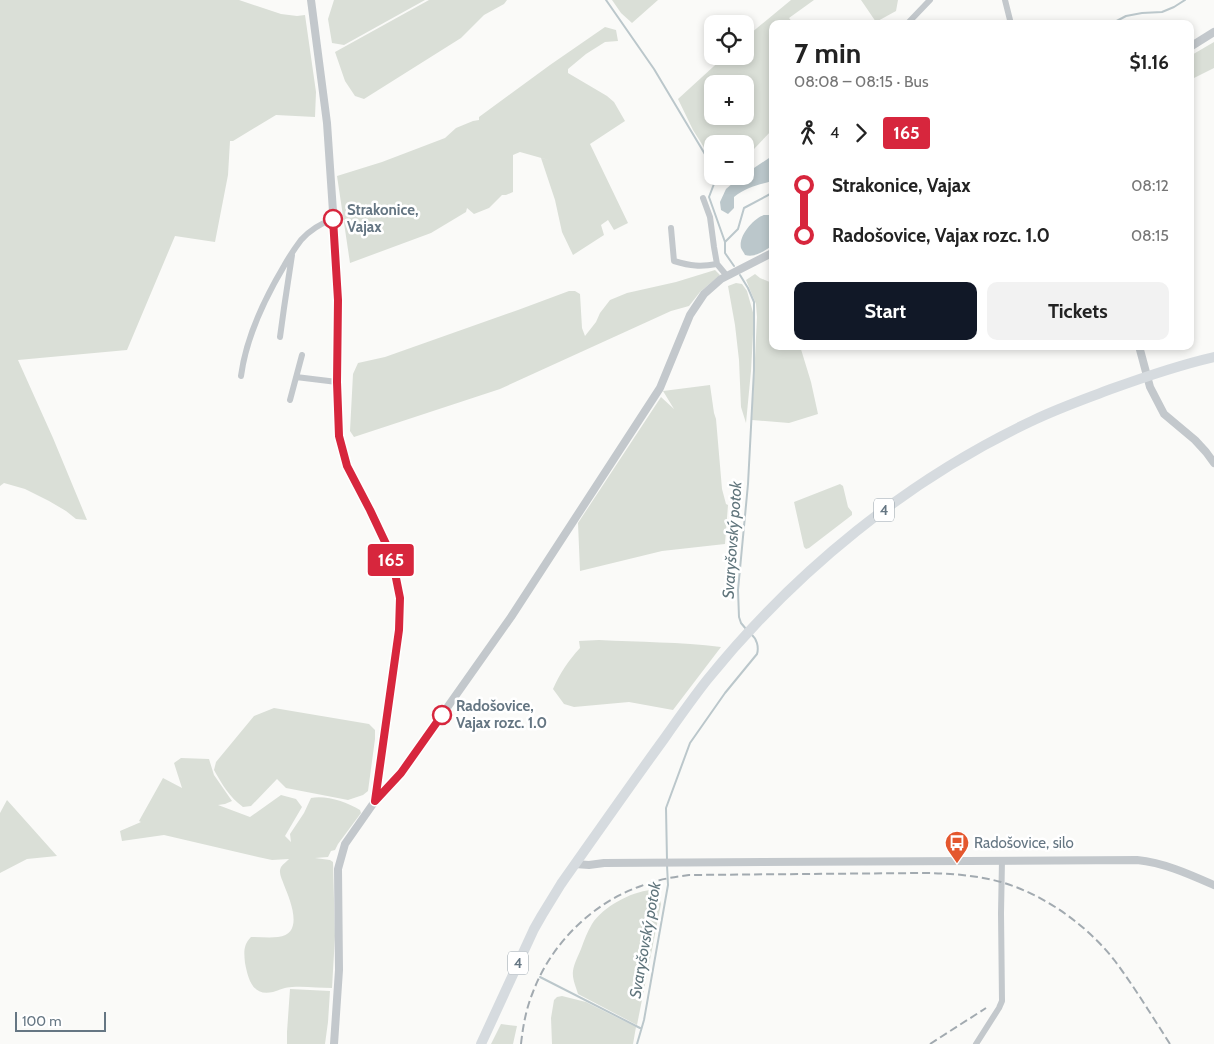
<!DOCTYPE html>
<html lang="en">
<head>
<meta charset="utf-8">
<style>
  :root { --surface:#fff; --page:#f2f2f2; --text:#222; --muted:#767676; --accent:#111827 }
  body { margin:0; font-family:Cabin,sans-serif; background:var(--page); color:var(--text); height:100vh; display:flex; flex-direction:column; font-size:19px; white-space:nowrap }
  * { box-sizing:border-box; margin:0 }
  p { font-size:16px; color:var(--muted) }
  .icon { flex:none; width:28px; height:28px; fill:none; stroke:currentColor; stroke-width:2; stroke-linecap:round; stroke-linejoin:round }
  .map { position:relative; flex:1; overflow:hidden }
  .details { position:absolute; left:769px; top:20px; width:425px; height:330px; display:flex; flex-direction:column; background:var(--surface); border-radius:10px; box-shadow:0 2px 8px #0003 }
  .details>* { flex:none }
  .badge { padding:0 10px; border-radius:4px; font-size:18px; line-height:32px }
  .buttons { position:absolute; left:704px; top:15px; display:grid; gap:10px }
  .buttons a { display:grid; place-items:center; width:50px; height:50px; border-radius:10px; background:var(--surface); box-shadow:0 2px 8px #0003; font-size:25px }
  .scale { position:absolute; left:15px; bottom:12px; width:91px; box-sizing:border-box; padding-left:5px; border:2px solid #657683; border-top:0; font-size:14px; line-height:18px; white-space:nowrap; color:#657683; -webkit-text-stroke:4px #fff; paint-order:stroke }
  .map>.badge { position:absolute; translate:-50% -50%; box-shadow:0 0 0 2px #fff }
  .legs { display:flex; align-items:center; gap:8px; height:55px; padding:0 25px; font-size:16px }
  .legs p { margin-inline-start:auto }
  .summary { display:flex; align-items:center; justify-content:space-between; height:85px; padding:0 25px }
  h1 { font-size:28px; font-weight:700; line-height:38px }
  .button { display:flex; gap:10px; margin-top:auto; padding:10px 25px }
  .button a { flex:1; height:58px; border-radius:10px; background:var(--accent); color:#fff; font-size:20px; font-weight:700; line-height:58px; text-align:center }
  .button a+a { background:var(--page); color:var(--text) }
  ul { padding:0 25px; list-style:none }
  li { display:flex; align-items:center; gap:18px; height:50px; font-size:19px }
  li i { display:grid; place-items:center; width:8px; height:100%; margin:0 6px; background:currentColor }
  li i::after { content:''; width:12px; height:12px; margin:-6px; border:4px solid; border-radius:50%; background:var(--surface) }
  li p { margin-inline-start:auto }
  li:first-child i { background:linear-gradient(#0000 50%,currentColor 0) }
  li:last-child i { background:linear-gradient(currentColor 50%,#0000 0) }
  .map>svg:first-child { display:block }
</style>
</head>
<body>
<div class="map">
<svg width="1214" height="1044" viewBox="0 0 1214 1044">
  <rect width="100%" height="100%" fill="#fafaf8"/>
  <path fill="#dadfd7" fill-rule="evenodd" d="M0,0H239L281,14L297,16L305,15L316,92L315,117L276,115L233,141H230L228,175L215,242L175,236L127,350L18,360L53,438L87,520L76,519L66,511L49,501L25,489L4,483L0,486Z
    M334,0H425L344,45L332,43L328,19Z
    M429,0H507L504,4L484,15L461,38L364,99L355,96L345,81L335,52Z
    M612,0H658L632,23L621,13Z
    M791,0H814L789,18L794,24H772V130L754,149L745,153V144H712V160L693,130L678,99L725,56H745V38ZM712,84H745V116H712Z
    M861,0H898L896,11L876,22Z
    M605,27L616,30L618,41L605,42L586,54L568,69V73L607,96L614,102L625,121L590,144L628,223L614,230L608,220L601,225L604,235L573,255L562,232L555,200L541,158L552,161L520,152L513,155V192L506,195H502L489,208L474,214L467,208L466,212L431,233L350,263L337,176L382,162L445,138L456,128L473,121L479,120V117L550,65Z
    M1214,42V68L1190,80V56Z
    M715,270L720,275L700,292L689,306L671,311L500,389L354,437L350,431L353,374L358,363L385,357L518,310L569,291H575L580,294L582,328L585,336L596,322L600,313L610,300L627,293L676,282Z
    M755,274L760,278L772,283V346H800L811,382L818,414L789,423L752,420L757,317L756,304L746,280Z
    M736,283L742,284L747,291L754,316L751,371L746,423L741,407L739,360L735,325L728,286Z
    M710,385L714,413L716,419L722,489L726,504L728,505L725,544L662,551L580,571L578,523L661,397L674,409L663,391Z
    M840,484L843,486L848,507L852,512V515L809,548L806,549L804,547L794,502Z
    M599,640C639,642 680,642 721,647L673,710L629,702L574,707L564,704L553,689C560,673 568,661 580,648L579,641Z
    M274,708L369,724L375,730V739L368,791L363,795L348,800L286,788L277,779L251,806L243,807C229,797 222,784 214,770L216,762L254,716Z
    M181,758L209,759L214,775L232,801L225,804L218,805L250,817L281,795L296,799L302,807L285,836L291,842L290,834L304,813L311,798C326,795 347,802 360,810L361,813L338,844L335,850L331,851L328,857L315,858L330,860L333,862L335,936L332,988C319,988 305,986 292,987C286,987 279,990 273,992C252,997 248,978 245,963C244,953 243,945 251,937C260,937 270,938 278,937C305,934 290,900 284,885C282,879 278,873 281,867C283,864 287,861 289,859L272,860L258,857L164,835L122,841L120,831L141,822L139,821L163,778L182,788L174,763Z
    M7,800L57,856L27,859L0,873V813Z
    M651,890C658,893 659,896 661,904L637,1025L578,994C576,987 572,979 573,971C574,964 578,956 581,949C584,941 587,932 592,924C603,907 630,892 651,890Z
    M290,989L330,991L328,1022L325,1044H287V1032Z
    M562,996L586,1002L636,1027L633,1044H552L551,1018L554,1000L557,997Z
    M501,1024L517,1026L513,1044H491Z"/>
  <path fill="#bbc7cb" d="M772,156V181C758,185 746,187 734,197V208L728,214L721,210L720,202L726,189L741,176H745V174Z
    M764,215H769L772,219V246C764,251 755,258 745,255C744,253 742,250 741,248C738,236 754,218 764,215Z"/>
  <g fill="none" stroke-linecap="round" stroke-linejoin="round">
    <path stroke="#bbc7cb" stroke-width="2" d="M606,0L654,69L712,166
      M1111,24L1126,16L1142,13L1162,12L1174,7L1185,0
      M717,176L709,197L725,242
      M734,266L725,253V242L738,229L744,208L772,193
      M740,275L748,288L754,302V370L748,484L738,590L739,617L741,623L746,629
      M667,860L666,808L690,743L725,693L757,654C759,647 757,639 751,634
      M540,977L640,1028
      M637,1044L644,1020L668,885L667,865"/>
    <path stroke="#c3c8cc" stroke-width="6" d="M1005,0L1011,24
      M907,24L930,0
      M703,198L710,217L714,247L717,264L727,276
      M671,228L674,261C691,266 700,267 717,264
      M280,337L284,308L292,255
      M241,376C246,338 265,298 284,266C289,257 295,248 301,240C309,231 322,223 333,219
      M296,377L337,382
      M290,400L302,355
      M976,1044L999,1008L1002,1001L1001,913L1002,860"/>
    <path stroke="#c3c8cc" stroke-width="8" d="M311,0L327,123L339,300L337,382L339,435L347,466L370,510L387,546L395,573L400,598L399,630L375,801
      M1190,47L1214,32
      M1139,346L1150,387L1164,414L1195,440L1206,452L1214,463
      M575,864L589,865L604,863L1137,860C1165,863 1189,874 1214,885
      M334,1044L339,970L338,869L345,844L375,801L401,773L511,617L660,388L690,315L704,294L721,279L772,253"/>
    <path stroke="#d6dbdf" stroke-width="10" d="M481,1044L534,929L542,915L561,884C595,836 629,787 664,739C678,719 692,699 707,680C795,571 908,479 1034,420C1059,408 1085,399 1111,389C1144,377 1179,365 1214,357"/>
    <path stroke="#a2aab0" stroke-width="2" stroke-dasharray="8 4" stroke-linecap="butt" d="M521,1044C523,1026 526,1009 533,992C551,944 592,903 641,886C656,880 673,877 689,875L921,873C948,873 975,875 1001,882C1045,895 1087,925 1115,961C1135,988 1152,1016 1170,1044
      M930,1044L986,1008"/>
  </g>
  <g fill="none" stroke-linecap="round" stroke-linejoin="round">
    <defs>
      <path id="line-1" d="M333,219L338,300L337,382L339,436L347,466L370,510L387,546L395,573L400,598L399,630L375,801L401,773L442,715"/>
    </defs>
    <use href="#line-1" stroke="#fff" stroke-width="11"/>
    <use href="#line-1" stroke="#d7263d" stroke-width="8"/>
  </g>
  <defs>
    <symbol id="bus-pin" viewBox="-11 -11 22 30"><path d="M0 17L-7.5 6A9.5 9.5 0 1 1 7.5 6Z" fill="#e4572e" stroke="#fff"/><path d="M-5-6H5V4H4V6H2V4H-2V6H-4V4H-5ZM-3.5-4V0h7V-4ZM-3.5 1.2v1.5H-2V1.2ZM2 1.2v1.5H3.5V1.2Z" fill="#fff"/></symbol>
  </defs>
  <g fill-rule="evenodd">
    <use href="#bus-pin" x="943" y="829" width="28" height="38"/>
  </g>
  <g fill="#fff" stroke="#d7263d" stroke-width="2.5">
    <circle cx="333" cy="219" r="9"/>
    <circle cx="442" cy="715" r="9"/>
  </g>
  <g text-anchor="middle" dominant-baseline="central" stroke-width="5" stroke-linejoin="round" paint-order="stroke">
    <g fill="#fff" stroke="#939fa8" stroke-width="1">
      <rect x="874" y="498.5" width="20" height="23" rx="4"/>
      <rect x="508" y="951.5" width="20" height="23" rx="4"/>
    </g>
    <g font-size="14" font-weight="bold" fill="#657683">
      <text x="884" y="510">4</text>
      <text x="518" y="963">4</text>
    </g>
    <g font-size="15" font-weight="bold" fill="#657683" stroke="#fff" text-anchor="start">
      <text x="347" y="210">Strakonice,<tspan x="347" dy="17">Vajax</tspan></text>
      <text x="456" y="706">Radošovice,<tspan x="456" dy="17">Vajax rozc. 1.0</tspan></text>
    </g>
    <g font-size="15" fill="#657683" stroke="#fff" text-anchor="start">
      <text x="974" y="843">Radošovice, silo</text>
    </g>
    <g font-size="16" font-style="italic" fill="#60757c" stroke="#fff">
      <text transform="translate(732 540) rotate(-86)">Svaryšovský potok</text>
      <text transform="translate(645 940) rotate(-80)">Svaryšovský potok</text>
    </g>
  </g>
</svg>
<div class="buttons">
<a><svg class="icon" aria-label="locate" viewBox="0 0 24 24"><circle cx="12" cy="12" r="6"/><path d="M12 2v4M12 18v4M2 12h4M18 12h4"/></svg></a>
<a>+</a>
<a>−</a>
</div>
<div class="scale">100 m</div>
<b class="badge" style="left:391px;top:560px;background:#d7263d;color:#fff">165</b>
<section class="details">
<div class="summary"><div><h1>7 min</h1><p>08:08 – 08:15 · Bus</p></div><b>$1.16</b></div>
<div class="legs"><svg class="icon" aria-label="walk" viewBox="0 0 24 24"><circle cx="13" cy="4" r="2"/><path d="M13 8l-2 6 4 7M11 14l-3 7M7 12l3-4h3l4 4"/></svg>4<svg class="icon" aria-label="forward" viewBox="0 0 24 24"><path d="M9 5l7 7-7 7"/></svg><b class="badge" style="background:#d7263d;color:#fff">165</b></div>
<ul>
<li><i style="color:#d7263d"></i><b>Strakonice, Vajax</b><p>08:12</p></li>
<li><i style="color:#d7263d"></i><b>Radošovice, Vajax rozc. 1.0</b><p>08:15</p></li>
</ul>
<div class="button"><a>Start</a><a>Tickets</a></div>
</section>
</div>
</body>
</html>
